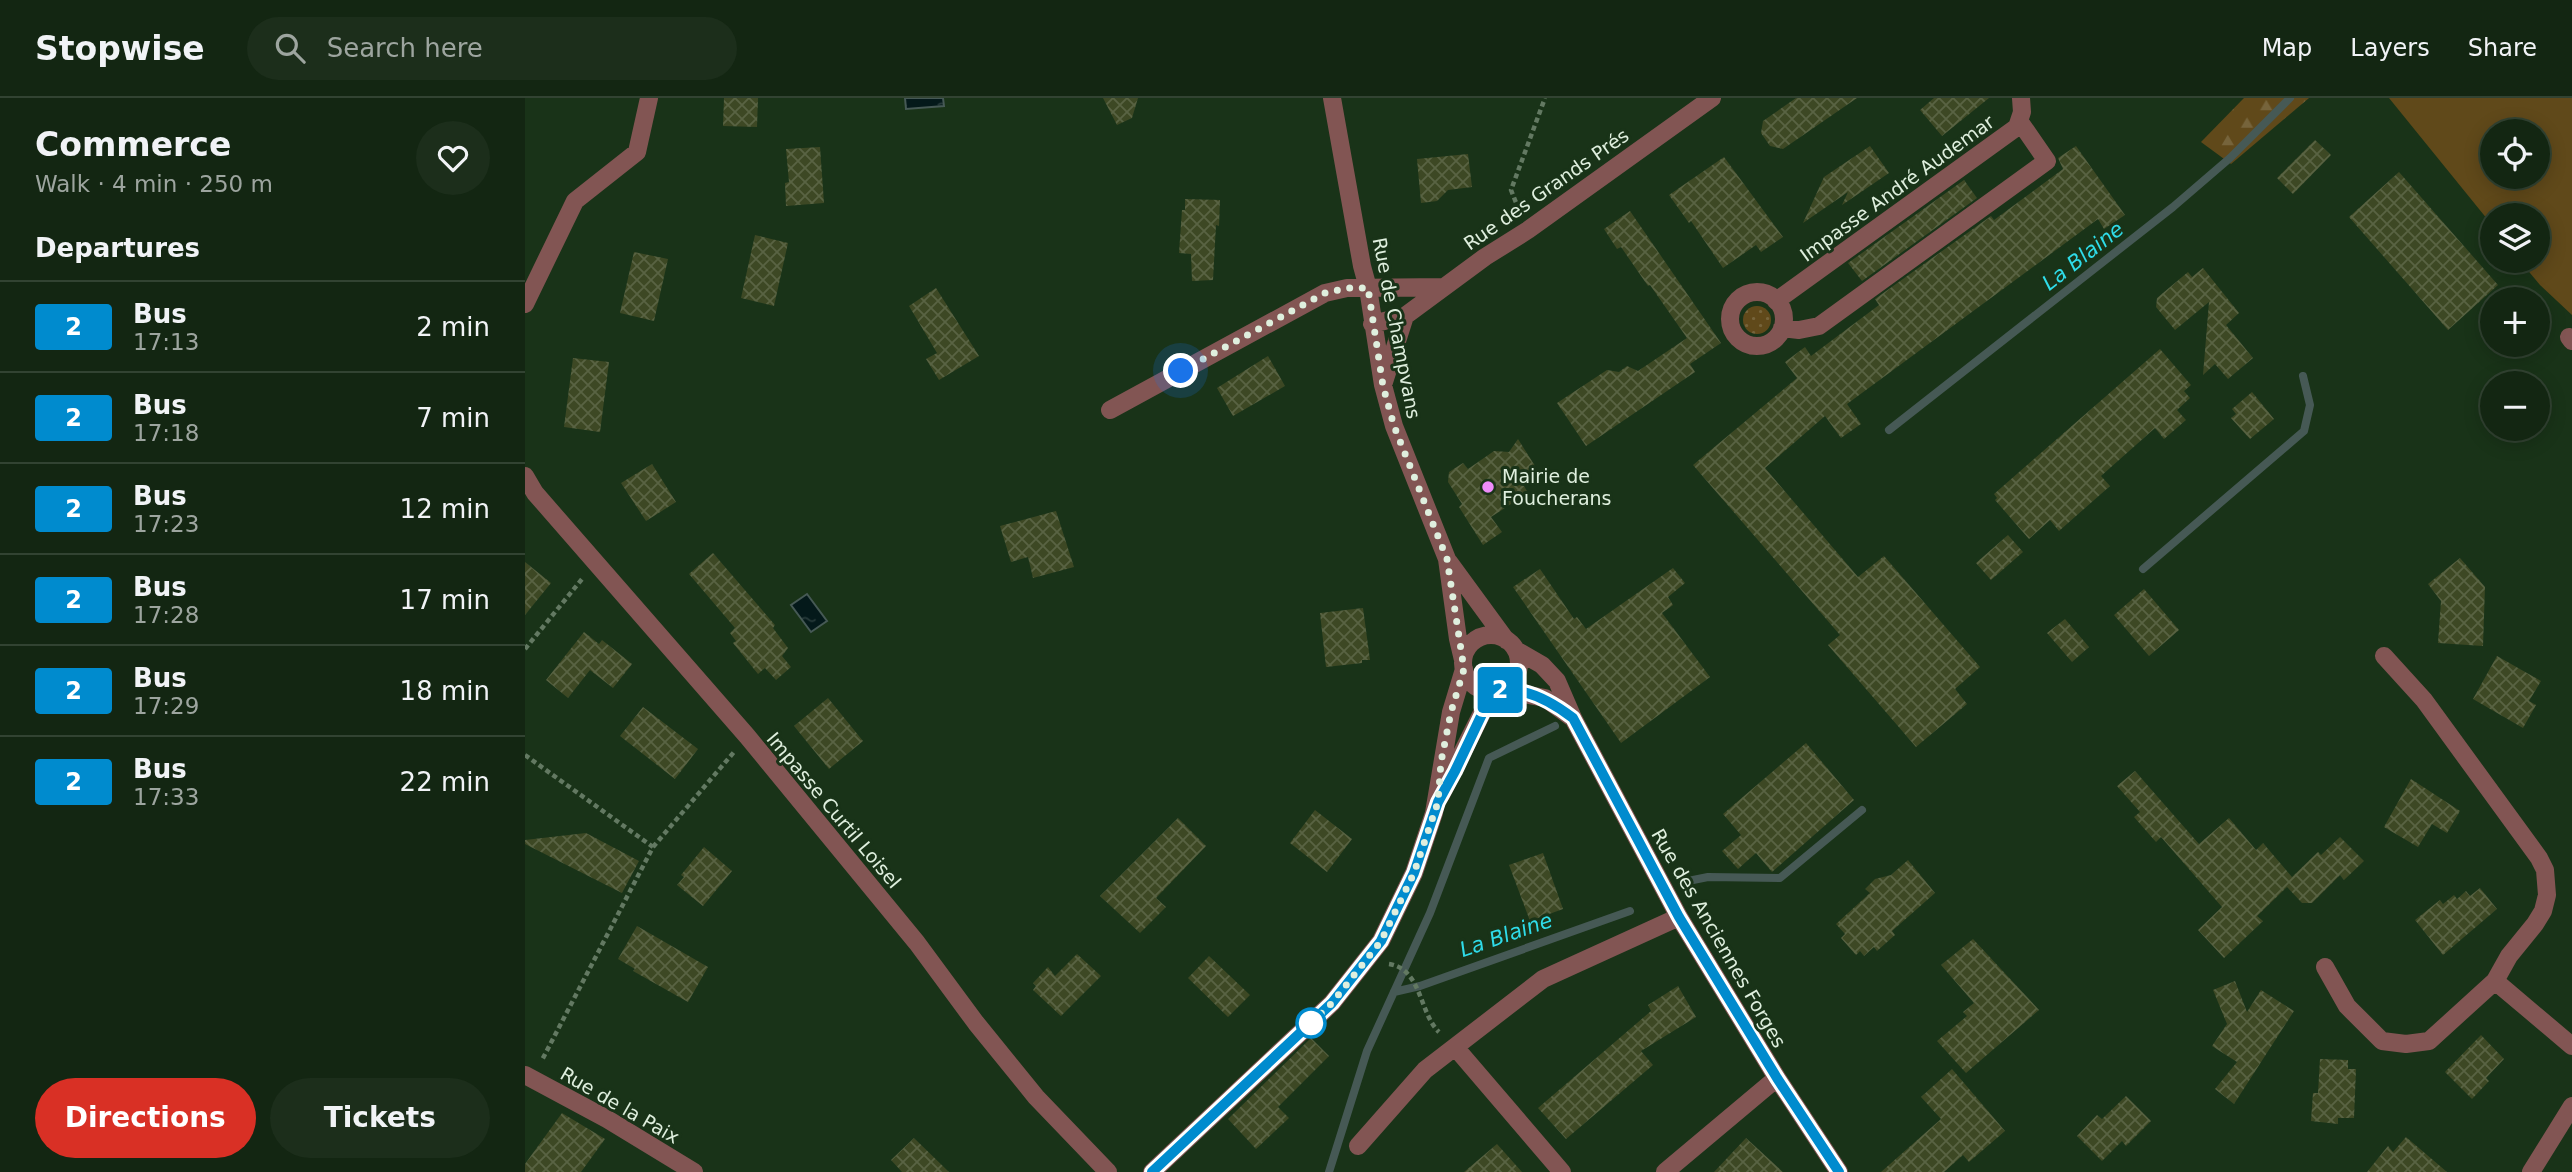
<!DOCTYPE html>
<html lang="en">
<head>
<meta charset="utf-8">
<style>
  :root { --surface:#132612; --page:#1c2e1b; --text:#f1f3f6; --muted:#9da59f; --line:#324332; --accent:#d93025 }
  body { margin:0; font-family:"DejaVu Sans",sans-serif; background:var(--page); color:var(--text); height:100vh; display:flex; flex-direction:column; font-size:26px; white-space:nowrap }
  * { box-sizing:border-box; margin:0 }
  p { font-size:23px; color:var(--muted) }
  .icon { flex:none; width:38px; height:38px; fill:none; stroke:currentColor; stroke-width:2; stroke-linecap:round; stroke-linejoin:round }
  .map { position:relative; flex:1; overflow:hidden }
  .details { display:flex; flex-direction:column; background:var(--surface); width:525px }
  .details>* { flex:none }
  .badge { padding:0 14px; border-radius:5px; font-size:24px; line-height:46px }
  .fabs { position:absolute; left:1955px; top:21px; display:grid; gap:14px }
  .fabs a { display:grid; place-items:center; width:70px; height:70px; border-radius:50%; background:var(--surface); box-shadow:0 4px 18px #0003,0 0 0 2px var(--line); font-size:35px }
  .you { position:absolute; width:35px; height:35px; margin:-18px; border:5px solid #fff; border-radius:50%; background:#1a73e8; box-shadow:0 0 0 10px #1a73e833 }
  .map>.badge { position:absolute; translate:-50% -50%; box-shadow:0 0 0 4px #fff }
  h2 { padding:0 35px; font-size:26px; line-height:63px }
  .round { display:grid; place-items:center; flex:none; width:74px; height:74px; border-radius:37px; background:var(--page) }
  .head { display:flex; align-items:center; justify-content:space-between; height:119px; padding:0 35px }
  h1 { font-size:33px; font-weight:800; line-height:52px }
  .cta { display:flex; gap:14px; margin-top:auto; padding:14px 35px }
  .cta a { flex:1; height:80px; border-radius:42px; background:var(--accent); color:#fff; font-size:28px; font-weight:800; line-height:80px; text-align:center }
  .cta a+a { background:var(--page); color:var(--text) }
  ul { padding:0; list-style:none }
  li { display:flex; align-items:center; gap:21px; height:91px; padding:0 35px; border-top:2px solid var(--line) }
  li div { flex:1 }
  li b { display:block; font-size:26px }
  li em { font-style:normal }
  li .badge { min-width:77px; font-weight:700; text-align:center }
  header { display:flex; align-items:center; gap:42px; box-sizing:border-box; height:98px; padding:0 35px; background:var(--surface); border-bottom:2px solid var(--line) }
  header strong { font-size:33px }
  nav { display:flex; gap:38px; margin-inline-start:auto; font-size:24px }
  .search { width:490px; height:63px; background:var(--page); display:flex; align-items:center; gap:18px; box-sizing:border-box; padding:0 24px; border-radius:38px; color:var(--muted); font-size:26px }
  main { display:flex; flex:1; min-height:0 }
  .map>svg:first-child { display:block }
</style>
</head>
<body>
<header>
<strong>Stopwise</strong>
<div class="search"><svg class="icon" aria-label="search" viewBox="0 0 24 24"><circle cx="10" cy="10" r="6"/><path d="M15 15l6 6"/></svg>Search here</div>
<nav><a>Map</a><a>Layers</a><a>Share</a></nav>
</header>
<main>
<section class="details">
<div class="head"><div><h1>Commerce</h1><p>Walk · 4 min · 250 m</p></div><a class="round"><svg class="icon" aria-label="heart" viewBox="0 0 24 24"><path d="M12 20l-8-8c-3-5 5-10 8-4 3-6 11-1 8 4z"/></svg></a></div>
<h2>Departures</h2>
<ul>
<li><span class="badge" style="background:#008bce;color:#fff">2</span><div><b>Bus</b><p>17:13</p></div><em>2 min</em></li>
<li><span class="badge" style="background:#008bce;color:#fff">2</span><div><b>Bus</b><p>17:18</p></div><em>7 min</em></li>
<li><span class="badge" style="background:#008bce;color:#fff">2</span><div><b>Bus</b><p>17:23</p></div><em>12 min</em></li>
<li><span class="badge" style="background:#008bce;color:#fff">2</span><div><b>Bus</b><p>17:28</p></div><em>17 min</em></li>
<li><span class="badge" style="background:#008bce;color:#fff">2</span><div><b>Bus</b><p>17:29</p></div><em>18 min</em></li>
<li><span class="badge" style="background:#008bce;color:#fff">2</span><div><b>Bus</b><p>17:33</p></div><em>22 min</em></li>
</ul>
<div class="cta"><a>Directions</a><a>Tickets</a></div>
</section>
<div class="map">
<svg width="2047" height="1074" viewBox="0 0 2047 1074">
  <defs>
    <pattern id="grass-dots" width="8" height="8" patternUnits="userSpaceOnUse" patternTransform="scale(1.75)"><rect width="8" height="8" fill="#60491a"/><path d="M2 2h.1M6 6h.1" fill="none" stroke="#76643b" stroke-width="1.8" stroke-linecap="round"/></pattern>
    <pattern id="forest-firs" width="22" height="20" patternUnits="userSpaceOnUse" patternTransform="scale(1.75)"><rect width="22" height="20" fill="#60491a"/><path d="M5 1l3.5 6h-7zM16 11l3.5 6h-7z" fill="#76643b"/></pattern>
    <pattern id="water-ripples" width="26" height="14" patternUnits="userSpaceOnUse" patternTransform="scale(1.75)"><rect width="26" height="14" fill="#04191a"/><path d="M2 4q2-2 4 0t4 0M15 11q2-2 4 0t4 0" fill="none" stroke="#283b3b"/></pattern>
    <pattern id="building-cross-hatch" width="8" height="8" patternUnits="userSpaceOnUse" patternTransform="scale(1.75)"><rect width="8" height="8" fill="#3d4824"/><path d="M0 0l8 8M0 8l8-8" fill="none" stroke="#596343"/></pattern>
  </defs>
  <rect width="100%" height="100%" fill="#193318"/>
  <path fill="url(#grass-dots)" d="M1218 222a14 14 0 1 1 28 0a14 14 0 1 1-28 0Z"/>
  <path fill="url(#forest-firs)" d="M1719,0H1784L1706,66L1676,44Z"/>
  <path fill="#60491a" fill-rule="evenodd" d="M1864,0H2047V217L2015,187L1995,163H2012V117H1967V127ZM1967,33H2012V79H1967Z"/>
  <path fill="url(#water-ripples)" stroke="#465955" stroke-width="2" d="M380,0H418L419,8L381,11Z
    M282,496L302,523L286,534L266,507Z"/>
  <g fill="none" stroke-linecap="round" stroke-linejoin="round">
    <path stroke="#465955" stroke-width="8" d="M1364,332L1648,109L1705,60L1765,0
      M1618,471L1779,333L1785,307L1778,278
      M1158,784L1183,779L1255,780L1337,712
      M869,894L895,888L1105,813
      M804,1074L842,953L905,815L964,660L1030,628"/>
  </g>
  <path fill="url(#building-cross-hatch)" d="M199,0H233L232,29L198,28Z
    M578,0H613L607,20L592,27Z
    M1271,0H1332L1258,51L1245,48L1236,35L1238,23Z
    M1409,0H1464L1417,38L1395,12Z
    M1790,42L1806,57L1768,96L1752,80Z
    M1345,48L1364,75L1317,107L1323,94L1278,125L1299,79Z
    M1551,48L1600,117L1579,131L1573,121L1322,306L1336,326L1316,340L1300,318L1240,370L1333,479L1359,458L1455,569L1430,591L1442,606L1391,649L1303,547L1315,537L1168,367L1272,280L1260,264L1280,249L1286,258L1354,207L1350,201L1466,118L1469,122L1538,71L1533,60Z
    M295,49L299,105L261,108L260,85L264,84L261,51Z
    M943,56L947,89L923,92L912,103L896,105L892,61Z
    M1199,59L1258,139L1236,154L1231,147L1198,170L1166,123L1164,125L1144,97Z
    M1874,74L1973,187L1923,232L1824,119Z
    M1439,82L1452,100L1337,183L1323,165Z
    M660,101L695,102L694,128L691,127L688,182L667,183L666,156L654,155L657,112H660Z
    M1105,113L1196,245L1165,266L1170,274L1061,348L1032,305L1082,272L1094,274L1102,268L1113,273L1162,240L1125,187L1123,188L1096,149L1092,151L1079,131Z
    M230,137L263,145L249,208L216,200Z
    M109,154L143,161L129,223L95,215Z
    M1678,170L1714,215L1701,227L1728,260L1703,281L1690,266L1678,277L1684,204L1650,232L1631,209L1632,200L1663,174L1667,179Z
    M411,190L454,258L414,282L401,261L412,255L384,208Z
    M1635,251L1666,287L1659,293L1665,300L1652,312L1661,322L1639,341L1630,330L1576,378L1585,388L1534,433L1525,422L1504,441L1470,402L1472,400L1469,396Z
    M743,258L760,288L708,318L692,290Z
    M48,260L84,264L75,334L39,329Z
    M1727,294L1749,321L1725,341L1706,320L1711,316L1707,311Z
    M993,341L1010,368L994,379L1003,395L966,419L977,434L958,447L934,409L937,406L923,384L924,374L938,365L943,371L969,353L984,354Z
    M127,366L151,404L121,423L96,385Z
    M531,413L549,469L508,480L503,459L486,464L475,428Z
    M1483,437L1498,454L1466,482L1451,465Z
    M188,455L250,527L248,530L263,550L257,558L266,569L251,582L240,570L233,576L208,545L211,543L205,535L210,530L164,476Z
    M1935,460L1960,489L1958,548L1913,545L1916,503L1903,486Z
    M0,464L26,485L0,517Z
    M1148,470L1160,485L1143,499L1148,507L1137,515L1185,579L1096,645L988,489L1015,471L1049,521L1052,519L1061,531Z
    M1619,491L1654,532L1624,558L1589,517Z
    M838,510L845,562H837V565L801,569L795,515Z
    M1540,521L1564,549L1547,564L1522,535Z
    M59,534L74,546L77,542L107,566L88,590L65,572L43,600L21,582Z
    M1972,558L2016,583L2004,603L2011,607L1998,630L1948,601Z
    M303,600L338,643L304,671L269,628Z
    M118,609L173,651L150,681L95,638Z
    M1281,645L1329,702L1247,774L1231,755L1213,771L1197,753L1216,737L1198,716Z
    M1610,673L1674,746L1704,720L1731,752L1738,745L1767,779L1793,754L1796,757L1815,739L1839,763L1819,782L1815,777L1787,805H1777L1762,789L1732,818L1738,823L1699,860L1673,832L1697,809L1636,739L1631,744L1609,719L1615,714L1592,688Z
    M1886,681L1935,713L1922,735L1907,726L1893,749L1859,729Z
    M790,712L827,741L802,774L765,745Z
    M653,720L681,748L631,800L641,809L615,835L575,798Z
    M61,735L114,763L97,795L0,746V742Z
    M179,749L207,773L178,808L152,787L159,779L156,777Z
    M1018,755L1038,811L1005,823L984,767Z
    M1383,762L1410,795L1367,833L1370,837L1352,853L1349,849L1339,858L1335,853L1331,857L1316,840L1320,836L1311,826L1345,795L1340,791L1350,781L1366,777Z
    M1955,790L1972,811L1918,857L1890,822L1915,802L1918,806L1929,797L1932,801L1941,793L1945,798Z
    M112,828L183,869L163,904L108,873L110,871L93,861Z
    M1448,841L1514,912L1441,975L1412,943L1442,918L1438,914L1449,905L1416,867Z
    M552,856L576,878L536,918L508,892L511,888L508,885L523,869L530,878Z
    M684,858L725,897L703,919L663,880Z
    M1710,883L1722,914L1736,892L1769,913L1709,1006L1690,991L1712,964L1687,948L1702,926L1688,892Z
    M1153,888L1171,919L1116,953L1128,967L1041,1041L1013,1010L1126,913L1123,907Z
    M1956,937L1979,961L1961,980L1964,983L1947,1001L1920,974Z
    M786,940L804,958L753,1009L764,1020L731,1051L703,1021Z
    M1795,961L1823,962V971H1831L1829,1020H1813V1026L1786,1023L1788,995H1793Z
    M1427,971L1480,1033L1444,1064L1438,1057L1419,1074H1356L1416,1021L1396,999Z
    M1601,998L1626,1023L1601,1048L1597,1043L1577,1063L1552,1038L1572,1017L1577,1021Z
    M37,1015L80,1041L56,1074H0V1066Z
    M1881,1039L1922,1074H1842L1863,1048L1868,1054Z
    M389,1040L424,1074H377L366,1062Z
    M1221,1040L1258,1074H1189Z
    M972,1046L997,1074H939Z"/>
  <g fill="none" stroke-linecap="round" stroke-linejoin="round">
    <path stroke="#637962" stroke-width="4.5" stroke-dasharray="5 3.5" stroke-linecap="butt" d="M994,112L986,92L1020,0
      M0,551L57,481
      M0,657L128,749L17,962
      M128,749L209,654
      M864,866C897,871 894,915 914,934"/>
    <path stroke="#825553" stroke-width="18" d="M807,0L837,168L843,190L858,287L869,328L922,461L933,541L938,562
      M1205 221a27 27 0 1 1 54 0a27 27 0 1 1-54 0Z
      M1251,203L1492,29L1497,14L1496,0
      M0,206L50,103L112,54L124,0
      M847,226L880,218L960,159L1003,132L1187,0
      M1257,230L1274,232L1294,228L1522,63L1495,24
      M2044,239L2047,243
      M859,284L880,218
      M585,312L800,195L822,190L919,189
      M0,378L10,395L222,638L392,845L451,925L511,999L583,1074
      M924,464L981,542
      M938 565a28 28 0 1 1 56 0a28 28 0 1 1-56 0Z
      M991,552L1017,567L1032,583L1048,620L1154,819L1252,980L1314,1074
      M976,592L1020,600L1046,619
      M916,697L968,593
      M1800,869L1822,908L1857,943L1881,946L1904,943L1970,883L1984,858L2010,826L2018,813L2022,797L2020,772L2014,760L1899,602L1859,558
      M1970,883L2047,948
      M930,949L1037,1074
      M0,977L82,1021L169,1074
      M833,1048L900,972L1018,881L1154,819
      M627,1074L807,905L856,843L889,775L909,715L926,614L939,571
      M1140,1074L1252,980
      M2006,1074L2047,1008"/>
  </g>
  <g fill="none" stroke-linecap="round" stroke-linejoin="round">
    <defs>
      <path id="line" d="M627,1074L807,905L856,843L889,775L913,704L930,673L968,593C997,587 1026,603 1048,620L1154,819L1252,980L1314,1074"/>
    </defs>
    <use href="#line" stroke="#fff" stroke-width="16"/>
    <use href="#line" stroke="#008bce" stroke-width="10"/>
    <path stroke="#dfefde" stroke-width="7" stroke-dasharray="0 12.6" d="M656,273L800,195L822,190H843L858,288L869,328L922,461L939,571L926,614L916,664L913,704L889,775L856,843L807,905L786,925"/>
  </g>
  <circle fill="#ed8cf9" stroke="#193318" stroke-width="2.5" cx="963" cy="389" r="7"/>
  <circle fill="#fff" stroke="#008bce" stroke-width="3.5" cx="786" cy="925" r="14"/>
  <g text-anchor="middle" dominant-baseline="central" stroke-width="6" stroke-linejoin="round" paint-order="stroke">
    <g font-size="19" fill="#dfefde" stroke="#193318">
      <text transform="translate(1372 90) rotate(-36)">Impasse André Audemar</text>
      <text transform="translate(1021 91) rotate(-35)">Rue des Grands Prés</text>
      <text transform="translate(872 230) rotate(79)">Rue de Champvans</text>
      <text transform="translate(309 712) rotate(50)">Impasse Curtil Loisel</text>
      <text transform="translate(1194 840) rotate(60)">Rue des Anciennes Forges</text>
      <text transform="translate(95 1007) rotate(30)">Rue de la Paix</text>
    </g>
    <g font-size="19" fill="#dfefde" stroke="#193318" text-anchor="start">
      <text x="977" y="378">Mairie de<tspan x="977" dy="22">Foucherans</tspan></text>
    </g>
    <g font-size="21" font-style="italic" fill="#2fdce9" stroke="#193318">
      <text transform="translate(1558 158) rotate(-38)">La Blaine</text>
      <text transform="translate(981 837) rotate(-19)">La Blaine</text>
    </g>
  </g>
</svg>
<div class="fabs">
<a><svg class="icon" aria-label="locate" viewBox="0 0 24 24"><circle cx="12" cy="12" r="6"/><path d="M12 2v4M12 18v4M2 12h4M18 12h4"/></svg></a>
<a><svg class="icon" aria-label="layers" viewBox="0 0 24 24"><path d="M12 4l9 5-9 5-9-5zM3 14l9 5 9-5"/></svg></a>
<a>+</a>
<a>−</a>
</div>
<div class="you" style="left:656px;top:273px"></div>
<b class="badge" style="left:975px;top:592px;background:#008bce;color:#fff">2</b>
</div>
</main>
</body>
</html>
